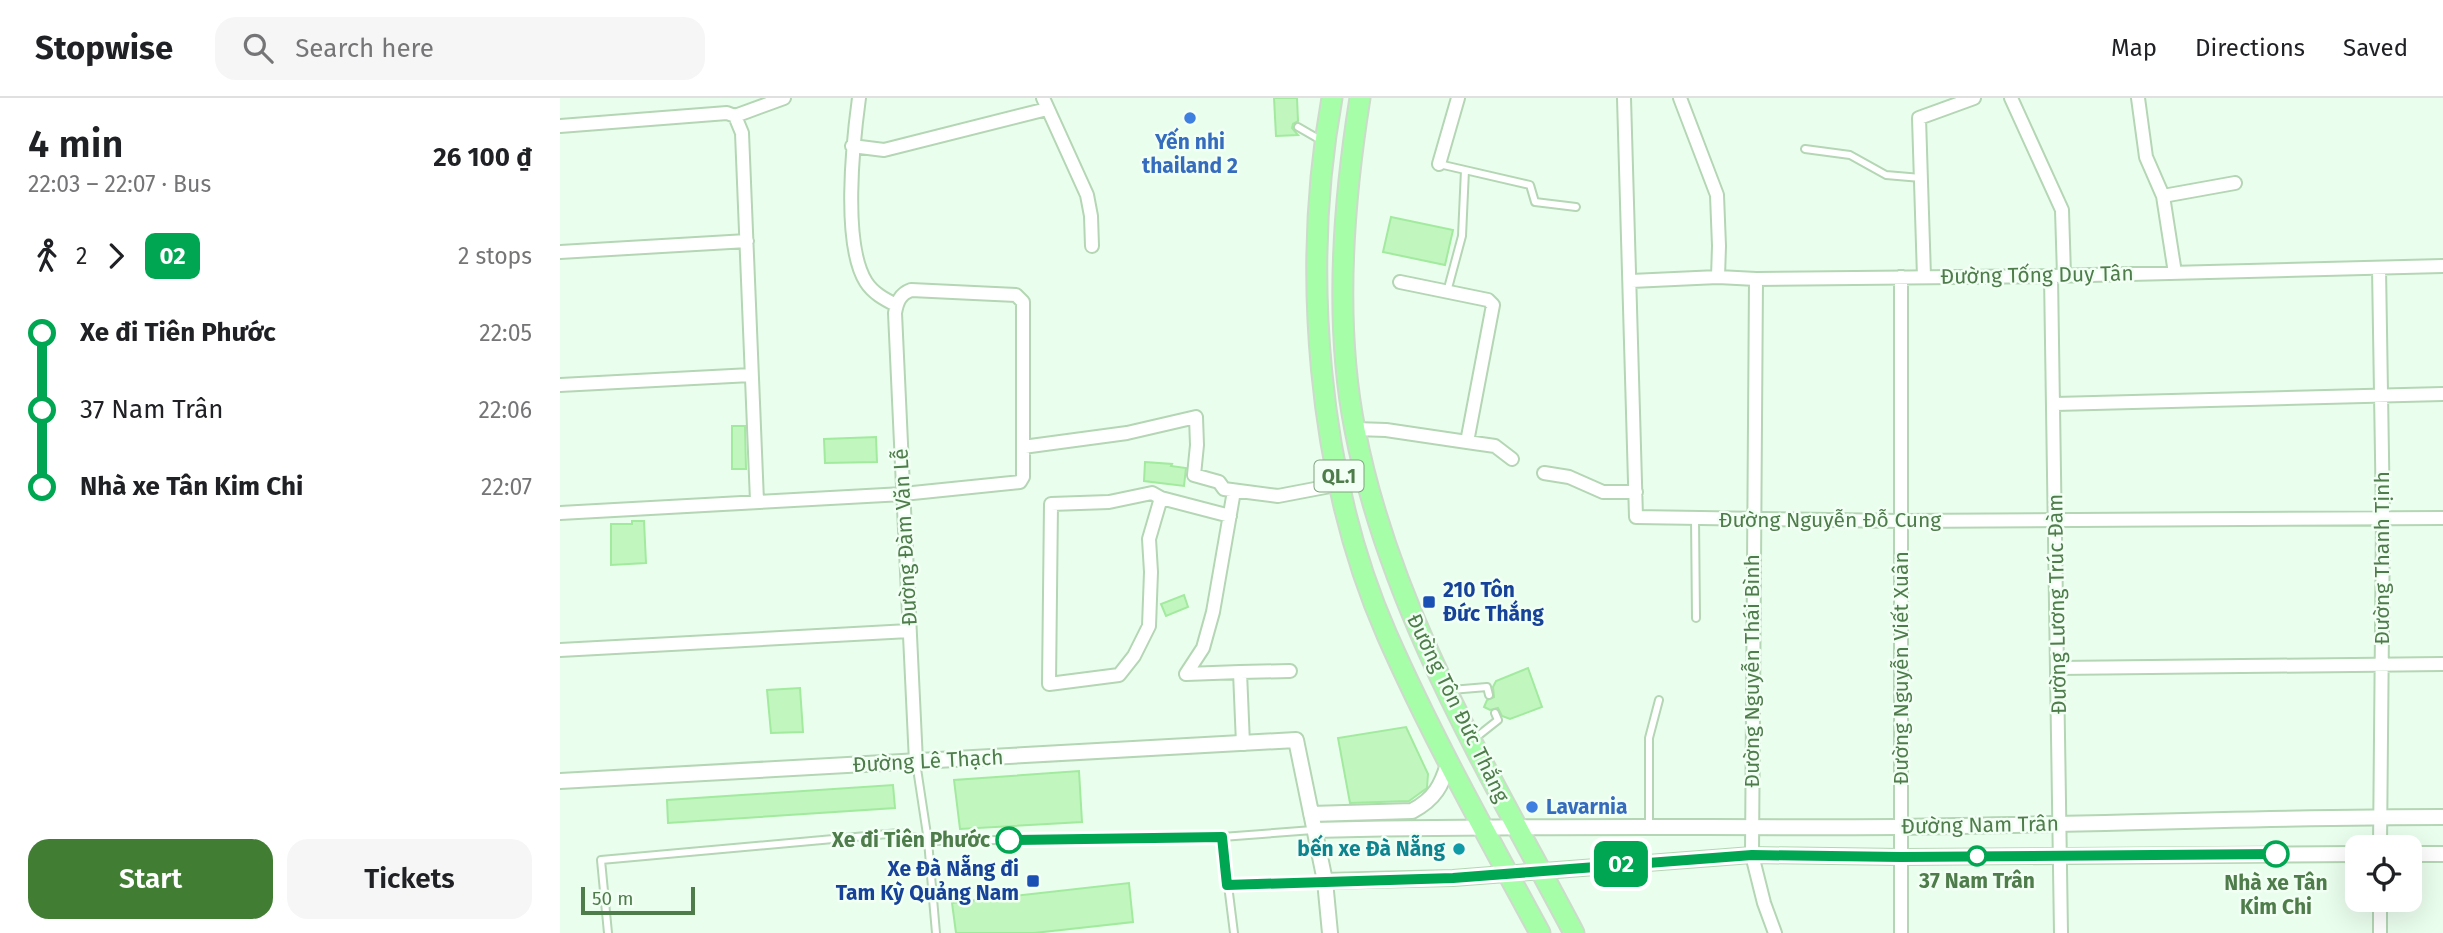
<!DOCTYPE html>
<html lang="en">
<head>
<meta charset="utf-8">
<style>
  :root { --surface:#fff; --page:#f6f6f6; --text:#202124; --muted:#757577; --line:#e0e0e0; --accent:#417e34 }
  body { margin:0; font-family:"Fira Sans",sans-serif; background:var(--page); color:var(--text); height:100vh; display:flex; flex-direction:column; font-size:26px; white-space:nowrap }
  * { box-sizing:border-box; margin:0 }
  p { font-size:23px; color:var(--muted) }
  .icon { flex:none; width:38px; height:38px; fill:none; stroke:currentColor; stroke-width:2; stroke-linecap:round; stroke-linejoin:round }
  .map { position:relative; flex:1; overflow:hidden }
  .drawer { display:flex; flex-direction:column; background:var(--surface); width:560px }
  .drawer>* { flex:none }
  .badge { padding:0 14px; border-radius:10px; font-size:24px; line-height:46px }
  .controls { position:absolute; left:1785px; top:737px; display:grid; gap:14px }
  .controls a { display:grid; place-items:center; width:77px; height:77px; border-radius:14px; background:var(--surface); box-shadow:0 7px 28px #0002; font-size:35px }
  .scale { position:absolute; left:21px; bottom:18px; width:114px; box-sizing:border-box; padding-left:7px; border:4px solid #4e7c4a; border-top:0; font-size:19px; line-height:24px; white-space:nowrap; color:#4e7c4a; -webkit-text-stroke:5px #f2fff4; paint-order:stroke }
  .map>.badge { position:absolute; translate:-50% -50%; box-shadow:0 0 0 4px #fff }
  .legs { display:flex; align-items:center; gap:10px; height:77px; padding:0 28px; font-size:23px }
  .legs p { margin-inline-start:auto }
  .summary { display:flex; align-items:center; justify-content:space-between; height:119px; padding:0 28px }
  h1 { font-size:38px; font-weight:600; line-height:52px }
  .primary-button { display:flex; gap:14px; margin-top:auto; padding:14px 28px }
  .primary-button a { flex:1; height:80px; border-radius:21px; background:var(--accent); color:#fff; font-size:28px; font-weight:600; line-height:80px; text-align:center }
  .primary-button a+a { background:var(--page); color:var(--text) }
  ul { padding:0 28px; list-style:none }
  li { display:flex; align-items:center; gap:24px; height:77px; font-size:26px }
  li i { display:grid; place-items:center; width:10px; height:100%; margin:0 9px; background:currentColor }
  li i::after { content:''; width:18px; height:18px; margin:-9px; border:5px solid; border-radius:50%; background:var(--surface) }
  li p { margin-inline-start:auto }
  li:first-child i { background:linear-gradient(#0000 50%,currentColor 0) }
  li:last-child i { background:linear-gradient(currentColor 50%,#0000 0) }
  header { display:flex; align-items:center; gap:42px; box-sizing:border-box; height:98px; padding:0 35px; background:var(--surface); border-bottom:2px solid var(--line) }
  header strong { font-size:33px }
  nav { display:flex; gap:38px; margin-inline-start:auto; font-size:24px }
  .search { width:490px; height:63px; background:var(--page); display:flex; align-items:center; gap:18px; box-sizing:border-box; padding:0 24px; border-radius:21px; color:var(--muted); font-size:26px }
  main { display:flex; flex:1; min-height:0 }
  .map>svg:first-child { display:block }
</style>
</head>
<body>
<header>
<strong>Stopwise</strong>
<div class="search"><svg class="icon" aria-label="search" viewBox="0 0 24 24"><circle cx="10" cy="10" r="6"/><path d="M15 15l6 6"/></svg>Search here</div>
<nav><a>Map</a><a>Directions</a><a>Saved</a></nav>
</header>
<main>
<section class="drawer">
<div class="summary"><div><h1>4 min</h1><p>22:03 – 22:07 · Bus</p></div><b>26 100 ₫</b></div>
<div class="legs"><svg class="icon" aria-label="walk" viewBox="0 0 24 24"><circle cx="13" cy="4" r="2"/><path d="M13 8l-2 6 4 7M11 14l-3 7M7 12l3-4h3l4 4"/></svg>2<svg class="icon" aria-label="forward" viewBox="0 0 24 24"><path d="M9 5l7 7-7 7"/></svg><b class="badge" style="background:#00a651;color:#fff">02</b><p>2 stops</p></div>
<ul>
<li><i style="color:#00a651"></i><b>Xe đi Tiên Phước</b><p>22:05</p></li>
<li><i style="color:#00a651"></i><span>37 Nam Trân</span><p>22:06</p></li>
<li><i style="color:#00a651"></i><b>Nhà xe Tân Kim Chi</b><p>22:07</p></li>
</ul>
<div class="primary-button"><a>Start</a><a>Tickets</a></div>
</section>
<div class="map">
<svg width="1883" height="835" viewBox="0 0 1883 835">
  <rect width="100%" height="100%" fill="#eafeee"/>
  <path fill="#c1f6bf" stroke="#a2ea9e" stroke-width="2" d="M714,0H737L738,23L733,26L732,30L738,37L716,38Z
    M831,119L893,132L885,167L823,154Z
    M172,328H185L186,371H172Z
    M316,339L317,364L265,365L264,341Z
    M585,364L612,366L611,368L626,370L624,388L584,383Z
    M72,423H84L86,465L51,467V426H72Z
    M624,497L628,509L606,518L601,506Z
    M968,570L982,609L950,621L942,618L938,610L930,612L924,609L927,602L934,599L933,589L936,583Z
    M240,590L243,634L211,635L207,592Z
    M846,629L868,676L867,690L849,703L790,705L778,640Z
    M519,673L522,724L400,731L394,682Z
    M333,687L335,710L108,725L107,702Z
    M569,785L573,824L474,835H396L392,805Z"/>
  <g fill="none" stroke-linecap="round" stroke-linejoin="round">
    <defs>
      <path id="service" d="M738,29L764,44
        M1245,51L1290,57L1326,77L1361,80
        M879,66L970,87L975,104L1016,109
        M887,194L902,138L905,72
        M1135,420L1136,520
        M891,592L927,589L929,597
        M914,641L938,622L935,615
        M1089,729V640L1099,602
        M662,739L674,835
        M667,787L763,783
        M48,835L41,762L339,735L368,743L356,664
        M376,835L368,743L662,739L753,732"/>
      <path id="minor" d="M299,0C293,44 282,146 306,184C313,195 324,201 336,207
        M483,0L527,97L531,118L532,148
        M1064,0L1076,419L1341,423L1883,420
        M1120,0L1157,97L1159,148L1158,179
        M1451,0L1502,112L1504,177
        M1578,0L1586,59L1603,98L1615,175
        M175,18L182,35L197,403
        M0,28L167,15L175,18L224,0
        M292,48L324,52L487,11
        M879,66L898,0
        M1603,98L1675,85
        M0,154L187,143
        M1819,170L1823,420L1820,749
        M1491,178L1501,835
        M1341,179V835
        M1364,179L1359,20L1414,0
        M1196,181L1192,757L1204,805L1215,835
        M1071,183L1158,179L1196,181L1491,178L1883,168
        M840,184L928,202L933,207L907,344L935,348L952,361
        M0,287L191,277
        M1495,306L1883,296
        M795,331L826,332L907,344
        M463,349L567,335L636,319L637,347L634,377L659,384L664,391L718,398L781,386
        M984,375L1009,379L1043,394H1076
        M601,400L592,395L549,404L491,406L489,586L559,577L574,558L589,528L591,474L589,441L601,400L670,418
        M0,415L343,396L460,384L463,379V204L456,197L351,192C340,196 337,204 335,215L345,432L356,664
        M0,552L349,533
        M1498,570L1883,566
        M680,574L730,573
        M626,576L643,550L653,514L674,393
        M626,576L680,574L683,646
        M1820,802V835"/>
      <path id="tertiary" d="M0,683L736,642L765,783L770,835
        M751,716L852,713C875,701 882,687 889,663
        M755,732C949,727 1144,730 1339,729C1520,727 1702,719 1883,719
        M1850,756H1883
        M765,783L893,780L1192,757L1341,759L1797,756"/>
      <path id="trunk" d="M772,0C741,170 757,378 827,537C872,639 927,737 980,835
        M800,0C783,106 774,226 795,332C830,513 929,674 1014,835"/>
    </defs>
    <use href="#service" stroke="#b4d6b4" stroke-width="10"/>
    <use href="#minor" stroke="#b4d6b4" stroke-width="16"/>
    <use href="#tertiary" stroke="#b4d6b4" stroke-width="18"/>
    <use href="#trunk" stroke="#cddacc" stroke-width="23"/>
    <use href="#service" stroke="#fff" stroke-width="6"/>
    <use href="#minor" stroke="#fff" stroke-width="12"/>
    <use href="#tertiary" stroke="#fff" stroke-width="14"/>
    <use href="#trunk" stroke="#a6fea8" stroke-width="19"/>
  </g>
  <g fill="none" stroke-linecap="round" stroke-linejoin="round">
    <defs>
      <path id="line-1" d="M449,742L662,739L667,787L893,780L1192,757L1341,759L1716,756"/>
    </defs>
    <use href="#line-1" stroke="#fff" stroke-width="16"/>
    <use href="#line-1" stroke="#00a651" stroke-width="10"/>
  </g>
  <g fill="#3f7fe0" stroke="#f2fff4" stroke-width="2.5">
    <circle cx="630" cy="20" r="7"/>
    <circle cx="972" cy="709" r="7"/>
  </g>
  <g fill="#1a4fb4" stroke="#f2fff4" stroke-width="2.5">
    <rect x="862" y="497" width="14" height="14" rx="3.5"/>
    <rect x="466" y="776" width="14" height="14" rx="3.5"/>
  </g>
  <g fill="#fff" stroke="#00a651" stroke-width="3.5">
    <circle cx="449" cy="742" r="12"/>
    <circle cx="1716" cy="756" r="12"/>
    <circle cx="1417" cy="758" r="9"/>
  </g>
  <circle fill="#0f9aa8" stroke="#f2fff4" stroke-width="2.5" cx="899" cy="751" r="7"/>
  <g text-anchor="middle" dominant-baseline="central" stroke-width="5" stroke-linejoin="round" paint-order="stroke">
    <rect fill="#f2fff4" stroke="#7fa37d" stroke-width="2" x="754.5" y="362.5" width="49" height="31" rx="5"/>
    <g font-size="19" font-weight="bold" fill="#4e7c4a">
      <text x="779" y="378">QL.1</text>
    </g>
    <g font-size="21" font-weight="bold" fill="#366cbe" stroke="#f2fff4">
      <text x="630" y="44">Yến nhi<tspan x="630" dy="24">thailand 2</tspan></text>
      <text x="986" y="709" text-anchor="start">Lavarnia</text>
    </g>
    <g font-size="21" fill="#4e7c4a" stroke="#f2fff4">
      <text transform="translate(1477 177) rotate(-1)">Đường Tống Duy Tân</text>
      <text x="1270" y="422">Đường Nguyễn Đỗ Cung</text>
      <text transform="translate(345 439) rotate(-93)">Đường Đàm Văn Lễ</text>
      <text transform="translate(1822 460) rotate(-90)">Đường Thanh Tịnh</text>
      <text transform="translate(1497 506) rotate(-91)">Đường Lương Trúc Đàm</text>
      <text transform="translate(1341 570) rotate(-90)">Đường Nguyễn Viết Xuân</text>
      <text transform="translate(1192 573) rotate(-90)">Đường Nguyễn Thái Bình</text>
      <text transform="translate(898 610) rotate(64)">Đường Tôn Đức Thắng</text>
      <text transform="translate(368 663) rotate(-3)">Đường Lê Thạch</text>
      <text transform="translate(1420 727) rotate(-1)">Đường Nam Trân</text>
    </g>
    <g font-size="21" font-weight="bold" fill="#164399" stroke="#f2fff4" text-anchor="start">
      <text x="883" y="492">210 Tôn<tspan x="883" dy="24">Đức Thắng</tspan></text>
      <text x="459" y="771" text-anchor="end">Xe Đà Nẵng đi<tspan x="459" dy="24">Tam Kỳ Quảng Nam</tspan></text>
    </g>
    <g font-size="21" font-weight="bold" fill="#4e7c4a" stroke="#f2fff4">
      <text x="430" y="742" text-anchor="end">Xe đi Tiên Phước</text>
      <text x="1417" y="783">37 Nam Trân</text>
      <text x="1716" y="785">Nhà xe Tân<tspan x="1716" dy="24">Kim Chi</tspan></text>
    </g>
    <g font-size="21" font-weight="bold" fill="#0d838f" stroke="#f2fff4" text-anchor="end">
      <text x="885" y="751">bến xe Đà Nẵng</text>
    </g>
  </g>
</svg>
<div class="controls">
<a><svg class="icon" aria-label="locate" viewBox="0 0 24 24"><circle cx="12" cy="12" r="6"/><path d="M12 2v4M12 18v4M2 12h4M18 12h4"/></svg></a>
</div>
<div class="scale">50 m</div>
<b class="badge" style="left:1061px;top:766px;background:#00a651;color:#fff">02</b>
</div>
</main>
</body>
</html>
